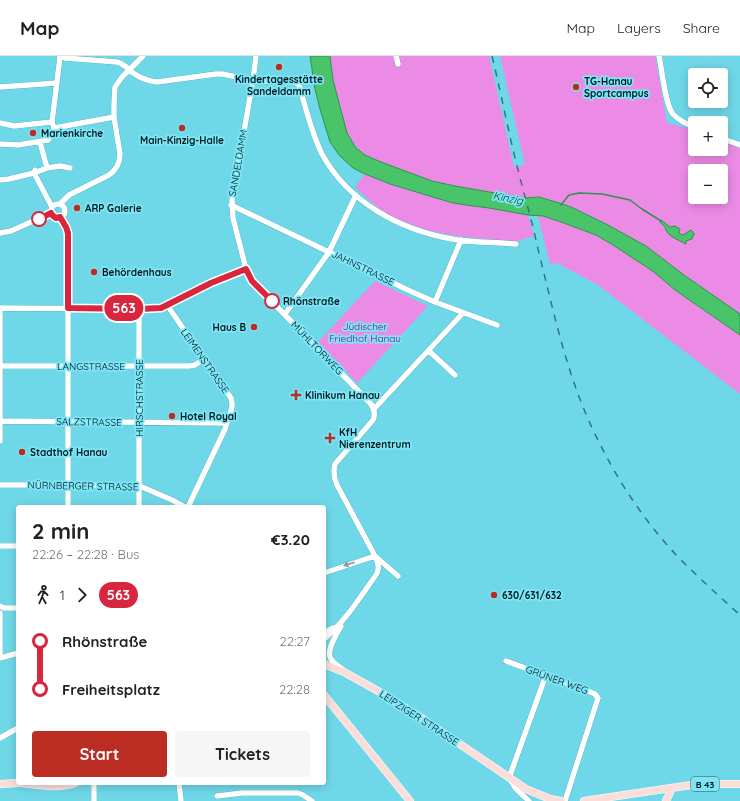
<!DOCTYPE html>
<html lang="en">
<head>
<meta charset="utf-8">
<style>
  :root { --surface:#fff; --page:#f6f6f6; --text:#222; --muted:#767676; --line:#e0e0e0; --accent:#bb2d23 }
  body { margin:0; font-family:Quicksand,sans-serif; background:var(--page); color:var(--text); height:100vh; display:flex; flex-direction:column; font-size:15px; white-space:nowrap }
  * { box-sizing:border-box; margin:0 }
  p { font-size:13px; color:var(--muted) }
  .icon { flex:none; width:22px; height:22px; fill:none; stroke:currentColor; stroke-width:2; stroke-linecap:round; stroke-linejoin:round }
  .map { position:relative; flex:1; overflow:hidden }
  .details { position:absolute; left:16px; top:449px; width:310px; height:280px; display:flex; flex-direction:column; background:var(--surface); border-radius:4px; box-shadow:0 2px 10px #0003 }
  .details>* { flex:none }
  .badge { padding:0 8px; border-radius:13px; font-size:14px; line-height:26px }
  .tools { position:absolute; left:688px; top:12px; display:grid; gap:8px }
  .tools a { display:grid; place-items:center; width:40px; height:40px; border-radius:4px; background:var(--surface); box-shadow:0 2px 10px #0003; font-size:20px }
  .map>.badge { position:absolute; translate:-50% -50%; box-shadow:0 0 0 2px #fff }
  .legs { display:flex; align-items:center; gap:6px; height:44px; padding:0 16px; font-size:13px }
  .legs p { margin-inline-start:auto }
  .headline { display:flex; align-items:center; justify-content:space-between; height:68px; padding:0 16px }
  h1 { font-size:22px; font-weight:800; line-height:30px }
  .primary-button { display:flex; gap:8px; margin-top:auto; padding:8px 16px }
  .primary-button a { flex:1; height:46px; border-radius:4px; background:var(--accent); color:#fff; font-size:16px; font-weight:800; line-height:46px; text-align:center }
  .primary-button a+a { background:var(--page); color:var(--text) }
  ul { padding:0 16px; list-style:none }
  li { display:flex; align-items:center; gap:14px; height:48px; font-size:15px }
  li i { display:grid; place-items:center; width:6px; height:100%; margin:0 5px; background:currentColor }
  li i::after { content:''; width:10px; height:10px; margin:-5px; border:3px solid; border-radius:50%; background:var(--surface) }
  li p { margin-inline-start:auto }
  li:first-child i { background:linear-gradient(#0000 50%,currentColor 0) }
  li:last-child i { background:linear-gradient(currentColor 50%,#0000 0) }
  header { display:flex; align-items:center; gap:24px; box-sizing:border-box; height:56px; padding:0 20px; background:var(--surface); border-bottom:1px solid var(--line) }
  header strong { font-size:19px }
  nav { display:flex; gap:22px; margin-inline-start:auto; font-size:14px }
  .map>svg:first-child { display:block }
</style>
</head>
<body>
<header>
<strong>Map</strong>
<nav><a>Map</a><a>Layers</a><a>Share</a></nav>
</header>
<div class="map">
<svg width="740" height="745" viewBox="0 0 740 745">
  <rect width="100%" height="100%" fill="#6fd8e8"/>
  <path fill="#eb8be6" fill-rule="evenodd" d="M330,0H489L514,111L525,109L500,0H655L667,67L695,74V93H721V81L740,86V258L684,219L646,190L608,169L585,157L556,146L539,141L524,142L455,130L432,125L381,106L366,99L360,95L351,83L347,77L333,24ZM695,115H721V141H695Z
    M365,118L390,128L453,147L489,152L528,159L534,180L514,186L456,180L427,174L400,165L383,156L367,142L355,131Z
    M538,160H543L561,166L596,179L613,189L654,216L675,234L740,279V338L598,229L557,207L550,208Z
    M375,225L428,250L357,327L318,286Z"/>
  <path fill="#49c469" stroke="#349052" d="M310,0H330L333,24L347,77L356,92L365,99L381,106L432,125L455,130L524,142L539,141L556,146L571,151L608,169L646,190L684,219L740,258V279L675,234L654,216L613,189L596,179L561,166L543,160L528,159L489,152L473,150L453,147L436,142L390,128L365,118L353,112L339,99L330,86L320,53L315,33Z
    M661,164L670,171L675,170L680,173L679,176L680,178L683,179L691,174L693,176L694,178L692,183L686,185V188C679,184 666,180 665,171L660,166Z"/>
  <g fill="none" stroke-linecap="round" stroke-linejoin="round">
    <path stroke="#349052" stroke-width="1.5" d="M561,149L569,139L579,137L602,138L630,144L642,153L661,165"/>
    <defs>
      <path id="minor" d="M60,0L65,2L117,6C124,8 128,12 133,17C140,22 148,25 157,26L216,18H222L257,25L295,26L299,29C306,52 311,76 322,98C348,146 400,174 452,183C473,187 495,186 516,188
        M256,0L253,24L232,144L233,162L246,213L249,220L252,225L371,348C374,353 376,358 373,364L335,408C333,415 334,422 337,429L375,500C378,507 380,513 376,519C360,541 345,566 324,583
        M396,0L398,8
        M659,0C662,13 665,49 673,58C679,65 687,68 695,71
        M0,31L57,27
        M0,67L14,70L52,66
        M54,72L52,66L60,1
        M54,72L114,61
        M721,82L740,89
        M40,86L47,112
        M0,88L18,89L48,84L53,76L54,72
        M35,114L34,117L52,151
        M0,124L9,123L34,117L47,112L60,110L70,112
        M60,148L69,139L109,119C116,114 120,107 120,98L114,61V48L115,31L122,21L143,0
        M51 155a7 7 0 1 1 14 0a7 7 0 1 1-14 0Z
        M231,149L410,235L435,246L497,269
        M60,161L66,171L68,177V451
        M0,177L11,175L51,157
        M435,246L461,184
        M167,249L231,342L232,347V351L225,373L188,451
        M0,252L139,253L161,251L211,227L246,213
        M0,252V385
        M139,253V451
        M285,258L329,196L356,139
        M429,295L455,319
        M0,310H189L195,309L204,303
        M374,353L463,257
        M0,365L227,367
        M0,429H90L142,431L172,444L185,451
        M0,490H18
        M375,500L398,520
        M324,517L375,500
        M0,550L4,552H18
        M0,557V602
        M341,570C337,578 325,595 331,603C334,608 339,611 344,614
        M324,577L333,572
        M0,602L18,597
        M506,605L588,635L595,638L598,642L565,745
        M0,682L18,672
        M179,727L181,745
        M217,740L242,737H298L303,739L312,745
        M94,745V727
        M529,745L516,733L509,722L546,619"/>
      <path id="major" d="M324,608L344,616L378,635L420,661L526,733L550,743L561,745
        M324,639L410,745
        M21,727C39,729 58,733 75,727
        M0,728L18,727
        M584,745L698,728H740
        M666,745L672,732"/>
    </defs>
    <use href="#minor" stroke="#32a2b2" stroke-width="6"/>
    <use href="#major" stroke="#fff" stroke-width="8"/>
    <use href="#minor" stroke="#fff" stroke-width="5.5"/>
    <use href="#major" stroke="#fbdeda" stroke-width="7"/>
    <path stroke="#36747d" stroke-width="1.5" stroke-dasharray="7 7" stroke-linecap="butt" d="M492,0C501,37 508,74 517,110C524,138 532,165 538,193C555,261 568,327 601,390C621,430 647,468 678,501C698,521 719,540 740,559"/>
  </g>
  <defs><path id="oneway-solid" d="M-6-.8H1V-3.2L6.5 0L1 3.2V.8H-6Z"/></defs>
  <use fill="#8d9799" href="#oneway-solid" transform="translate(349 508) rotate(162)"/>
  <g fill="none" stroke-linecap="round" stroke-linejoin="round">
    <defs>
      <path id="line-1" d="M39,163L51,157L52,159L56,162L60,161L66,171L68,177V252L139,253L161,252L211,227L246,213L252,225L272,245"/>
    </defs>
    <use href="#line-1" stroke="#fff" stroke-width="9"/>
    <use href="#line-1" stroke="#d7263d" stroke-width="6"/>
  </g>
  <g fill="#bb2d23" stroke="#7de5f6" stroke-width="1.5">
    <circle cx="279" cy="11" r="4"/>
    <circle cx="576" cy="31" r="4"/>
    <circle cx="182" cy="72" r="4"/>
    <circle cx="33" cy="77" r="4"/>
    <circle cx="77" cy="152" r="4"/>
    <circle cx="94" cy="216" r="4"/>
    <circle cx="254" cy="271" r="4"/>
    <path d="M294 333h4v4h4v4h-4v4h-4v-4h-4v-4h4z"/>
    <circle cx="172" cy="360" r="4"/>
    <path d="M328 376h4v4h4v4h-4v4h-4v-4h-4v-4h4z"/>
    <circle cx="22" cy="396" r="4"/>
    <circle cx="494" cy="539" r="4"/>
  </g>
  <g fill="#fff" stroke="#d7263d" stroke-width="2">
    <circle cx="39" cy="163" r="7"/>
    <circle cx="272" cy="245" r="7"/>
  </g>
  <g text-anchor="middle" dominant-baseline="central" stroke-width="3.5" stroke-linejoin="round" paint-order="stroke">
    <rect fill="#7de5f6" stroke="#27565d" stroke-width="1" x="691" y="721" width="28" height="14" rx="3"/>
    <g font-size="9" font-weight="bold" fill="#02181c">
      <text x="705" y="728">B 43</text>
    </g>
    <g font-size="10" font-weight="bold" fill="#02181c" stroke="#7de5f6" text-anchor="start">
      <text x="279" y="23" text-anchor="middle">Kindertagesstätte<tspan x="279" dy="12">Sandeldamm</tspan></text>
      <text x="584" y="25">TG-Hanau<tspan x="584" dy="12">Sportcampus</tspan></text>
      <text x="41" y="77">Marienkirche</text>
      <text x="182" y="84" text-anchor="middle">Main-Kinzig-Halle</text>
      <text x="85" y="152">ARP Galerie</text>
      <text x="102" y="216">Behördenhaus</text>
      <text x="246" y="271" text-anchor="end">Haus B</text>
      <text x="305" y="339">Klinikum Hanau</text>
      <text x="180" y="360">Hotel Royal</text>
      <text x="339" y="376">KfH<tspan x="339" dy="12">Nierenzentrum</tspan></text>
      <text x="30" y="396">Stadthof Hanau</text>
      <text x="502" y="539">630/631/632</text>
    </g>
    <g font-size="10" fill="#02181c" stroke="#7de5f6">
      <text transform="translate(238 107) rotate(-80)">SANDELDAMM</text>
      <text transform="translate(363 212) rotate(26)">JAHNSTRASSE</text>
      <text transform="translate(317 292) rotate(46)">MÜHLTORWEG</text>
      <text transform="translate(205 305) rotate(55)">LEIMENSTRASSE</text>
      <text x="91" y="310">LANGSTRASSE</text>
      <text transform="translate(139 342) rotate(-90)">HIRSCHSTRASSE</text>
      <text transform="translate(89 366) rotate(1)">SALZSTRASSE</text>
      <text transform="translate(83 430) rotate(1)">NÜRNBERGER STRASSE</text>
      <text transform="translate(557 624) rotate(20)">GRÜNER WEG</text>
      <text transform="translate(419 662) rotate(33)">LEIPZIGER STRASSE</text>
    </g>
    <g font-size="10" font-weight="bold" fill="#02181c" stroke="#7de5f6" text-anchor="start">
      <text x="283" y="245">Rhönstraße</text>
    </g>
    <g font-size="10" fill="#880286" stroke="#7de5f6">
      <text x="365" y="270">Jüdischer<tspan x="365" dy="12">Friedhof Hanau</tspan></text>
    </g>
    <g font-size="11" font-style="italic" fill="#0d3e1b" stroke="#7de5f6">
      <text transform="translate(508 142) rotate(11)">Kinzig</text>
    </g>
  </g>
</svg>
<div class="tools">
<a><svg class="icon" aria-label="locate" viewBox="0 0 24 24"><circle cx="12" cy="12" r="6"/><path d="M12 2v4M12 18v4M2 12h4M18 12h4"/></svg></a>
<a>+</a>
<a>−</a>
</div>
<b class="badge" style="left:124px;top:252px;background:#d7263d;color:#fff">563</b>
<section class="details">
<div class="headline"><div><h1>2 min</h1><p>22:26 – 22:28 · Bus</p></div><b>€3.20</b></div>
<div class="legs"><svg class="icon" aria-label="walk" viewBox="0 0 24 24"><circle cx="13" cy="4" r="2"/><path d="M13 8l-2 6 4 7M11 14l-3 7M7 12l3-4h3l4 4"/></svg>1<svg class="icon" aria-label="forward" viewBox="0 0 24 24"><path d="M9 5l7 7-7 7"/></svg><b class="badge" style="background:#d7263d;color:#fff">563</b></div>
<ul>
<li><i style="color:#d7263d"></i><b>Rhönstraße</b><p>22:27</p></li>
<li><i style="color:#d7263d"></i><b>Freiheitsplatz</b><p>22:28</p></li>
</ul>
<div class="primary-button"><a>Start</a><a>Tickets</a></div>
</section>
</div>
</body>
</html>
